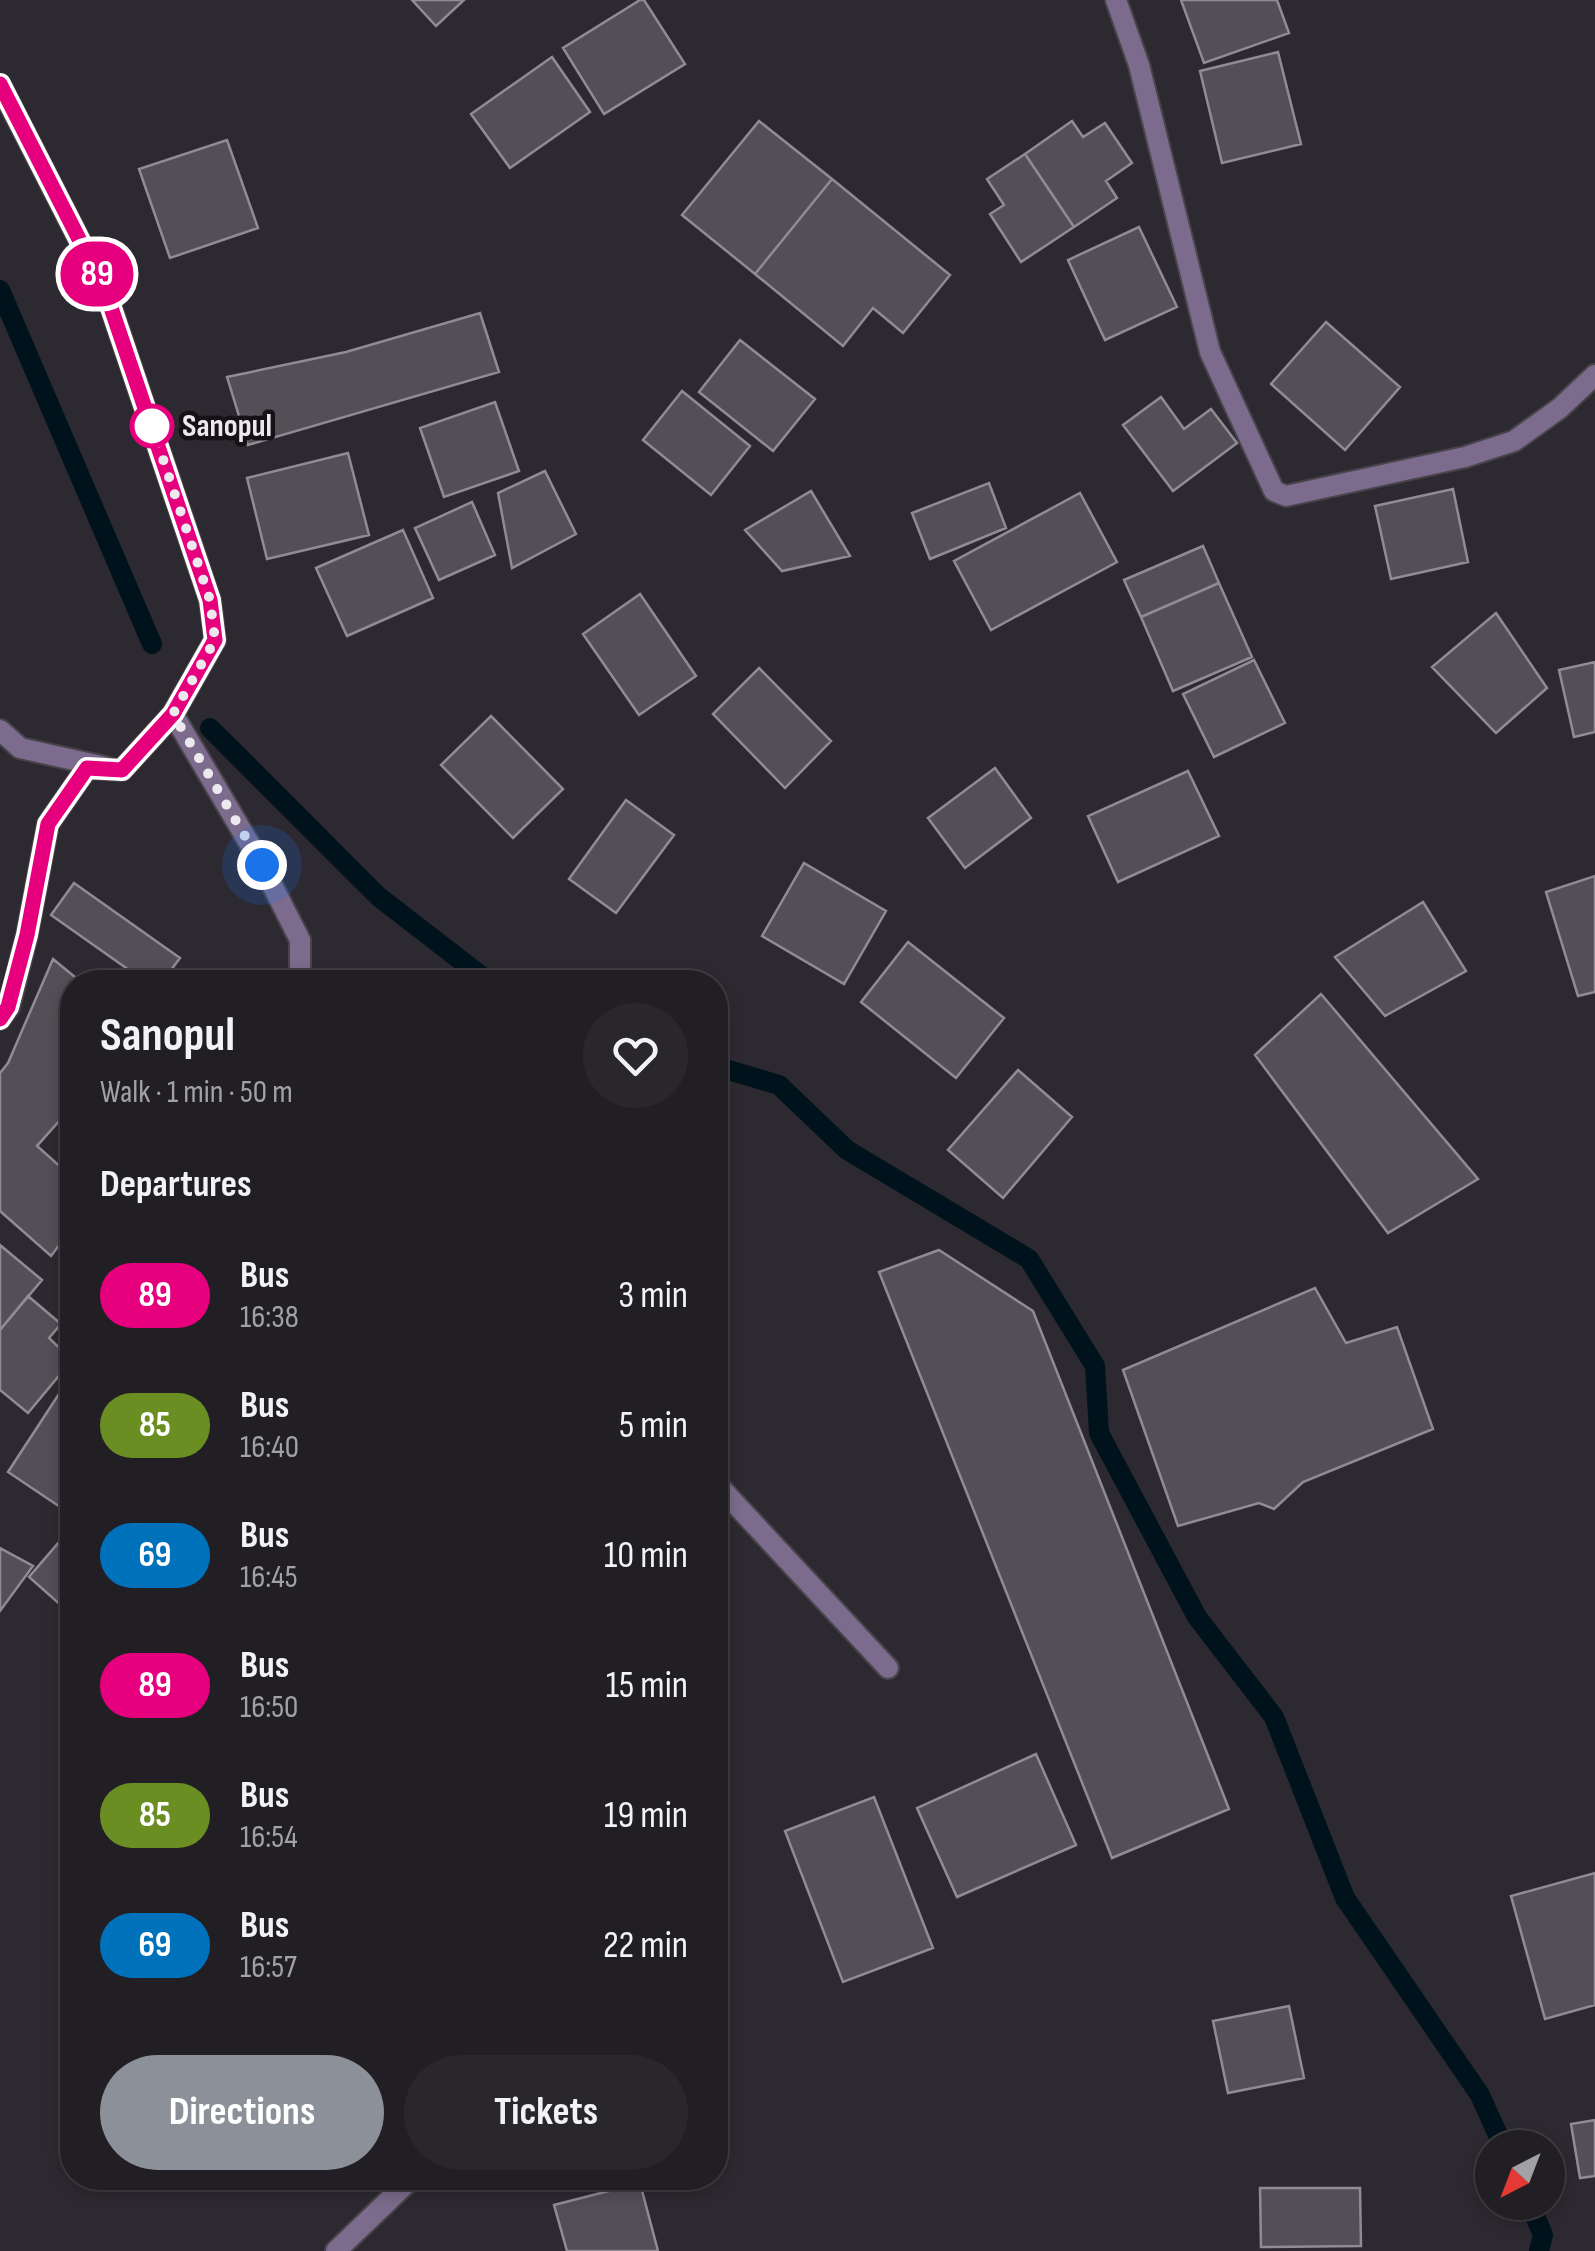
<!DOCTYPE html>
<html lang="en">
<head>
<meta charset="utf-8">
<style>
  :root { --surface:#221f24; --page:#2a272c; --text:#f1f3f6; --muted:#a2a2a6; --line:#3f3d41; --accent:#8c9099 }
  body { margin:0; font-family:"Sofia Sans Condensed",sans-serif; background:var(--page); color:var(--text); height:100vh; display:flex; flex-direction:column; font-size:38px; white-space:nowrap }
  * { box-sizing:border-box; margin:0 }
  p { font-size:32px; color:var(--muted) }
  .icon { flex:none; width:55px; height:55px; fill:none; stroke:currentColor; stroke-width:2; stroke-linecap:round; stroke-linejoin:round }
  .map { position:relative; flex:1; overflow:hidden }
  .details { position:absolute; left:60px; top:970px; width:668px; height:1220px; display:flex; flex-direction:column; background:var(--surface); border-radius:40px; box-shadow:0 5px 15px #0003,0 0 0 2px var(--line) }
  .details>* { flex:none }
  .badge { padding:0 20px; border-radius:32px; font-size:35px; line-height:65px }
  .needle { width:65px; rotate:222deg }
  .tools { position:absolute; left:1475px; top:2130px; display:grid; gap:20px }
  .tools a { display:grid; place-items:center; width:90px; height:90px; border-radius:50%; background:var(--surface); box-shadow:0 5px 15px #0003,0 0 0 2px var(--line); font-size:50px }
  .you { position:absolute; width:50px; height:50px; margin:-25px; border:8px solid #fff; border-radius:50%; background:#1a73e8; box-shadow:0 0 0 15px #1a73e833 }
  .map>.badge { position:absolute; translate:-50% -50%; box-shadow:0 0 0 5px #fff }
  h2 { padding:0 40px; font-size:38px; line-height:90px }
  .round { display:grid; place-items:center; flex:none; width:105px; height:105px; border-radius:52px; background:var(--page) }
  .summary { display:flex; align-items:center; justify-content:space-between; height:170px; padding:0 40px }
  h1 { font-size:48px; font-weight:700; line-height:75px }
  .action { display:flex; gap:20px; margin-top:auto; padding:20px 40px }
  .action a { flex:1; height:115px; border-radius:60px; background:var(--accent); color:#fff; font-size:40px; font-weight:700; line-height:115px; text-align:center }
  .action a+a { background:var(--page); color:var(--text) }
  ul { padding:0; list-style:none }
  li { display:flex; align-items:center; gap:30px; height:130px; padding:0 40px }
  li div { flex:1 }
  li b { display:block; font-size:38px }
  li em { font-style:normal }
  li .badge { min-width:110px; font-weight:700; text-align:center }
  .map>svg:first-child { display:block }
</style>
</head>
<body>
<div class="map">
<svg width="1595" height="2251" viewBox="0 0 1595 2251">
  <rect width="100%" height="100%" fill="#2d2930"/>
  <g fill="none" stroke-linecap="round" stroke-linejoin="round">
    <path stroke="#00131c" stroke-width="20" d="M0,290L152,644
      M210,728L379,897L489,982
      M715,1066L779,1085L847,1150L1029,1259L1095,1366L1099,1433L1197,1617L1274,1717L1345,1898L1480,2095L1504,2148
      M1529,2202L1543,2235L1539,2251"/>
  </g>
  <path fill="#544f57" stroke="#918b94" stroke-width="2.5" d="M412,0H464L436,26Z
    M640,0H644L685,64L604,114L563,48Z
    M1181,0H1277L1289,33L1204,63Z
    M1278,52L1301,144L1222,163L1200,71Z
    M552,57L590,112L510,168L471,114Z
    M759,121L832,179L755,274L682,215Z
    M1072,121L1083,137L1105,123L1132,163L1106,181L1117,198L1074,227L1025,154Z
    M227,140L258,228L170,258L139,169Z
    M1025,154L1074,227L1021,262L990,214L1004,205L987,179Z
    M832,179L950,275L903,333L873,308L843,346L755,274Z
    M1139,227L1177,307L1105,340L1068,260Z
    M480,313L499,372L248,445L227,377L346,352Z
    M1326,322L1400,387L1345,450L1271,384Z
    M740,340L815,399L773,451L699,392Z
    M682,391L750,446L711,495L643,440Z
    M1161,397L1184,429L1211,409L1237,443L1173,491L1123,425Z
    M495,402L519,471L444,497L420,428Z
    M348,453L369,535L267,559L247,478Z
    M545,471L576,534L512,568L498,493Z
    M989,483L1006,528L930,559L912,513Z
    M1453,489L1468,562L1391,579L1375,506Z
    M811,491L850,556L782,571L745,530Z
    M1080,493L1117,562L991,630L954,561Z
    M472,502L495,555L439,580L415,528Z
    M403,530L433,598L347,636L316,568Z
    M1203,546L1219,583L1141,617L1124,580Z
    M1219,583L1252,657L1173,691L1141,617Z
    M640,594L696,676L639,715L583,634Z
    M1496,613L1547,688L1496,733L1432,667Z
    M1254,660L1285,723L1214,757L1183,694Z
    M1595,662V732L1574,737L1559,670Z
    M759,668L831,741L785,788L713,714Z
    M491,716L563,789L513,838L441,765Z
    M995,768L1031,818L965,868L928,818Z
    M1188,771L1219,836L1118,882L1088,816Z
    M626,800L674,835L616,913L569,879Z
    M804,863L886,911L844,984L762,936Z
    M1595,876V992L1578,996L1546,892Z
    M74,883L180,958L162,982H146L51,915Z
    M1423,902L1466,971L1385,1016L1335,957Z
    M908,942L1004,1018L956,1078L861,1002Z
    M53,959L81,982H72V1100L68,1111L37,1146L72,1177V1228L51,1256L0,1211V1073L8,1063Z
    M1321,994L1478,1179L1388,1233L1255,1055Z
    M1018,1070L1072,1117L1003,1198L948,1150Z
    M0,1245L42,1280L0,1330Z
    M939,1250L1033,1311L1229,1809L1112,1858L879,1272Z
    M1315,1288L1346,1343L1397,1327L1433,1429L1303,1482L1274,1509L1259,1503L1178,1526L1123,1370Z
    M28,1296L61,1324L49,1338L72,1360L28,1413L0,1390V1330Z
    M72,1374V1515L8,1472Z
    M72,1527V1615L29,1577Z
    M0,1548L33,1566L0,1611Z
    M1036,1754L1076,1845L957,1897L917,1808Z
    M874,1797L933,1948L843,1982L785,1831Z
    M1595,1873V2005L1545,2019L1511,1896Z
    M1289,2006L1304,2078L1228,2093L1213,2021Z
    M1595,2120V2176L1580,2178L1571,2124Z
    M640,2183L658,2251H567L554,2205Z
    M1260,2188H1360L1361,2246L1261,2247Z"/>
  <g fill="none" stroke-linecap="round" stroke-linejoin="round">
    <defs>
      <path id="lane" d="M0,730L20,748L105,767"/>
      <path id="street" d="M1116,0L1139,65L1210,352L1274,491L1286,496L1465,457L1514,441L1560,408L1595,375
        M173,714L262,865L300,940V982
        M715,1482L888,1668
        M715,1975L718,1974
        M336,2251L412,2178"/>
      <path id="secondary" d="M0,85L105,290L210,600L215,640L173,714L122,770L87,768L48,824L27,935L9,1007L0,1019"/>
    </defs>
    <use href="#lane" stroke="#48444b" stroke-width="24"/>
    <use href="#street" stroke="#48444b" stroke-width="24"/>
    <use href="#secondary" stroke="#48444b" stroke-width="24"/>
    <use href="#lane" stroke="#7c6b8c" stroke-width="20"/>
    <use href="#street" stroke="#7c6b8c" stroke-width="20"/>
    <use href="#secondary" stroke="#ab8fc4" stroke-width="20"/>
  </g>
  <g fill="none" stroke-linecap="round" stroke-linejoin="round">
    <defs>
      <path id="line" d="M0,84L105,290L210,600L215,640L173,714L122,770L87,768L48,824L27,935L8,1007L0,1019"/>
    </defs>
    <use href="#line" stroke="#fff" stroke-width="22"/>
    <use href="#line" stroke="#e6007e" stroke-width="15"/>
    <path stroke="#ece9ee" stroke-width="10" stroke-dasharray="0 18" d="M152,426L210,600L215,640L173,714L262,865"/>
  </g>
  <circle fill="#fff" stroke="#e6007e" stroke-width="5" cx="152" cy="426" r="20"/>
  <g text-anchor="middle" dominant-baseline="central" stroke-width="9" stroke-linejoin="round" paint-order="stroke">
    <g font-size="32" font-weight="bold" fill="#ece9ee" stroke="#141215" text-anchor="start">
      <text x="182" y="426">Sanopul</text>
    </g>
  </g>
</svg>
<div class="tools">
<a><svg class="needle" viewBox="-14 -14 28 28"><path d="M0-13l5 13h-10z" fill="#e53935"/><path d="M0 13l5-13h-10z" fill="#a2a2a6"/></svg></a>
</div>
<div class="you" style="left:262px;top:865px"></div>
<b class="badge" style="left:97px;top:274px;background:#e6007e;color:#fff">89</b>
<section class="details">
<div class="summary"><div><h1>Sanopul</h1><p>Walk · 1 min · 50 m</p></div><a class="round"><svg class="icon" aria-label="heart" viewBox="0 0 24 24"><path d="M12 20l-8-8c-3-5 5-10 8-4 3-6 11-1 8 4z"/></svg></a></div>
<h2>Departures</h2>
<ul>
<li><span class="badge" style="background:#e6007e;color:#fff">89</span><div><b>Bus</b><p>16:38</p></div><em>3 min</em></li>
<li><span class="badge" style="background:#6b8e23;color:#fff">85</span><div><b>Bus</b><p>16:40</p></div><em>5 min</em></li>
<li><span class="badge" style="background:#0072bc;color:#fff">69</span><div><b>Bus</b><p>16:45</p></div><em>10 min</em></li>
<li><span class="badge" style="background:#e6007e;color:#fff">89</span><div><b>Bus</b><p>16:50</p></div><em>15 min</em></li>
<li><span class="badge" style="background:#6b8e23;color:#fff">85</span><div><b>Bus</b><p>16:54</p></div><em>19 min</em></li>
<li><span class="badge" style="background:#0072bc;color:#fff">69</span><div><b>Bus</b><p>16:57</p></div><em>22 min</em></li>
</ul>
<div class="action"><a>Directions</a><a>Tickets</a></div>
</section>
</div>
</body>
</html>
